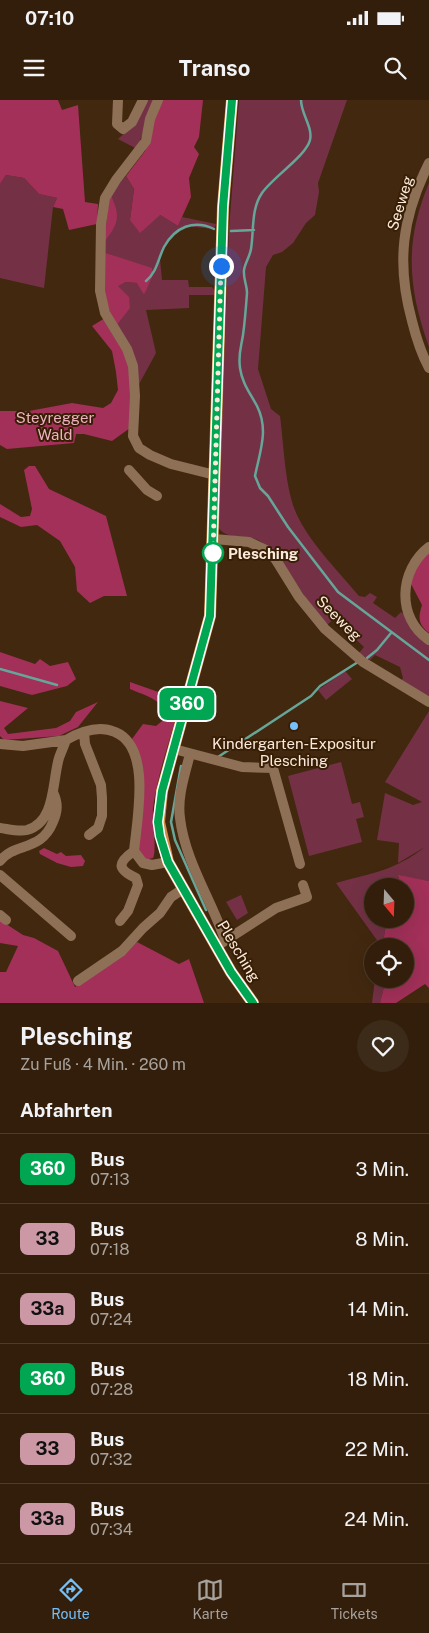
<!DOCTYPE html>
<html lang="de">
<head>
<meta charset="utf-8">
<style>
  :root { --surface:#321e0b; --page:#3d2b19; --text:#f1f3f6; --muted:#a8a29d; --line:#4d3c2c; --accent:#76c0f7 }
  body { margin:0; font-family:"Public Sans",sans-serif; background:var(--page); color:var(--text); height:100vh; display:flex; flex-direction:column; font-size:19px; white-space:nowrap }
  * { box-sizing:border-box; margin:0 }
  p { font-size:16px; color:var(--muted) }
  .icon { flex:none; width:28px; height:28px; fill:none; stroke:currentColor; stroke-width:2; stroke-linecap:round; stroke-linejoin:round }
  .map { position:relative; height:903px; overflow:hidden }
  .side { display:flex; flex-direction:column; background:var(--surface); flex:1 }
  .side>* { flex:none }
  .badge { padding:0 10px; border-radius:8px; font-size:18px; line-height:32px }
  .needle { width:32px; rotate:161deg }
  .fabs { position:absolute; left:364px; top:778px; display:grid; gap:10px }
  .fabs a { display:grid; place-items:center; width:50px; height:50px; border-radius:50%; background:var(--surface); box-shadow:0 5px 20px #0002,0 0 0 1px var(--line); font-size:25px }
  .you { position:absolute; width:25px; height:25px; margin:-12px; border:4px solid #fff; border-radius:50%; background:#1a73e8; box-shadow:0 0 0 8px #1a73e833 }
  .map>.badge { position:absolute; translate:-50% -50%; box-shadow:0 0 0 2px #fff }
  h2 { padding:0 20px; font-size:19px; line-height:45px }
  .round { display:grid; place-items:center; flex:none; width:52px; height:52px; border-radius:26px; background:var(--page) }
  .summary { display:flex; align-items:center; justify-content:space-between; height:85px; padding:0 20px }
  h1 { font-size:24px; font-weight:700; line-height:38px }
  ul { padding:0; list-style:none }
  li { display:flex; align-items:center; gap:15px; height:70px; padding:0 20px; border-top:1px solid var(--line) }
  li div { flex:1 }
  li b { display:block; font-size:19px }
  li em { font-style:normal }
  li .badge { min-width:55px; font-weight:700; text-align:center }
  .status { display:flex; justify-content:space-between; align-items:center; height:35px; padding:0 25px; background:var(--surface); direction:ltr }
  .status svg { height:14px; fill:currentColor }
  header { display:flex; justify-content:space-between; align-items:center; height:65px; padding:0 20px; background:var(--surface); font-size:22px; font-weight:700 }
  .menu { display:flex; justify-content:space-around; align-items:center; height:70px; border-top:1px solid var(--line); background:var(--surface); font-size:14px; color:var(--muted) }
  .menu a { display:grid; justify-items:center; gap:2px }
  .menu .on { color:var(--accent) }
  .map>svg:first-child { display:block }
</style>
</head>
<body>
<div class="status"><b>07:10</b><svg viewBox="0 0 49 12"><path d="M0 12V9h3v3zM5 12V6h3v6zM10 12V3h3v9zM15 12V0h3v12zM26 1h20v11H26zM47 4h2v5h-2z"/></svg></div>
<header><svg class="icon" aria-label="menu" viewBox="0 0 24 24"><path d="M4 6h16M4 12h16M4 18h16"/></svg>Transo<svg class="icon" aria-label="search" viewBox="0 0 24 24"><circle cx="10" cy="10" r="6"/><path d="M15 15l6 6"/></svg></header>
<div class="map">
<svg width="429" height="903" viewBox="0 0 429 903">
  <rect width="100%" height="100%" fill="#42280f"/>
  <path fill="#743146" d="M146,0H155L137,49L118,39L127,31Z
    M239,0H347L318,83L319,92L315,115L306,123L293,143L282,152L273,155L266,167L258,269L271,309L280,316C284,346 285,394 299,419C312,445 340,473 359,496L365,497L370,493L377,497L373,503L395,518L401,512L405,515L429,543V598L401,581L403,578L400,567L375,555L370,560L359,553L364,547L334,519L328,524L318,517C303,495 280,452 258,440C245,434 227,441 218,427L229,129Z
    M6,75L24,78L39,94L57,98L53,107L44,188L0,178V84Z
    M126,76L134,89L130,120L160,115L178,126L182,117L216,124L214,129L186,126L173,135L164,147L160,159L162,180H188L189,187H212L215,191L216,195H189V208L146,210L156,253L138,286L116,226L117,186L126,182L138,183L144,195L152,169L103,152L110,94Z
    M429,83V247C408,188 404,142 429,83Z
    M345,571L352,579L326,600L318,590Z
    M429,611V781L398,776L400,786H372V819H387L383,842L385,846H379V843L336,783C372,773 394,771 425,747L398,763L399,743L377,740L385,693L413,705L422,702L385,682Z
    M341,662L352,704L360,702L364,717L356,719L362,742L309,756L288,676Z
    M241,795L248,813L237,820L226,802Z
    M375,879H386L380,903H372Z"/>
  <path fill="#a23059" d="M0,0H58L62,10L78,5L85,102L98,104L97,124L69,130L63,109L53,107L57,98L39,94L24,78L6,75L0,84Z
    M161,0H203L199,37L194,47L199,54L189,78L191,97L178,126L160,115L140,133L130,120L134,89L126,76L145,51L151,35L152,23Z
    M110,94C121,116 119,123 104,142Z
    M103,152L152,168V177L144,195L137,183L126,182L118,186L129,197L130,208L116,226L105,202Z
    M105,218L126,255L130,272V328L112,341L84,334H76L74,343L7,349L0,345V311H29L72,303L103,308L111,303L118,290L116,272L112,251L92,226Z
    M29,366H35L49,389L106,416L127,496H104L90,503L77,491L75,467L60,441L37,425L21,427L0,417V404L21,417L30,416L32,409L24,370Z
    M429,451V533C418,524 418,518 422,505L409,480L415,467Z
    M0,552L35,564L40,559L50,566L68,562L76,579L67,586L32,595L0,586Z
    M130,582L164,594L173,601L177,613C169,644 157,676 153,708C152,720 157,751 153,758L145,760L139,754L137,743L139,655L132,639L143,624L156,626L167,617C163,599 146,596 130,589Z
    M0,601L28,608L4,628L8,634L56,628L70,621L76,612L98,602L78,627L59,636L4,640L0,636Z
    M44,748L57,754L61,752L66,756L81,755L85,761L83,766L71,767L57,763L40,754L39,751Z
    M398,775L429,781V888L425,884L396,903H380L386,879H405V846H385L383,842L387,819H405V786H400Z
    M0,820L23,835L34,838L58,851L75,887L137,842L179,864L189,859L204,903H0V872H6L18,846L0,843Z"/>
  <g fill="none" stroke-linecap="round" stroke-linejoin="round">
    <path stroke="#66a699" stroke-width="2.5" d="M301,0C301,14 313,27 310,40C306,56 273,77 262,93C251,109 254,130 251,149C250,156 245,163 244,170C243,178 247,185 247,193C246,207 245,221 243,235C241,248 238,254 240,268C242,283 250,293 257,306C269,330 260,351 255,376L260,388L268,396L288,427L338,492L429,560
      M231,131L254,130
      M146,181C157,172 158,159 164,147C175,127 194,119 214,129
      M367,558L377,550L391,533
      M0,569L57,585
      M218,657L311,596L320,586L358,562
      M181,666L171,722L175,740L206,810"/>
    <path stroke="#8e7056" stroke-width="10" d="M118,0L117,24L123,29L132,22L143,0
      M158,0L150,19L146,41L116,80L105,98L101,125L100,191L105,213L127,249L133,266L135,296L133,336L139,348L150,355L171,364L215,375
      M429,63C402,117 396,163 412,221C416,237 421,253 429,268
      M129,370L147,390L157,396
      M214,439L249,442L268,451L276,460L299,497L325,529L363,562L429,602
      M429,447C399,470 396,518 429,540
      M84,632L85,644L101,685L102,698V716L98,728L89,735
      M0,644L23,646L66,640
      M174,649L242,667L273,668L300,764
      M190,654C185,674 177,697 180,718C185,761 211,799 225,840
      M0,728C8,729 19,732 27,730C56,722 52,681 59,658C61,652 64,646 66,640C80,632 99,625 115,632C152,647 137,719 134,751L143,763L152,765L168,762
      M0,761C15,742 41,752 53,722C58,710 58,703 53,692
      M0,775L71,836
      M0,815L6,820
      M120,821L128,811L138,785L136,778C117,769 117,763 134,751
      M220,844L276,808L307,797L303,785
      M78,881L122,851L143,828L160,813L171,797L183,789"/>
    <path stroke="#cf8a45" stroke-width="12" d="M232,0L223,107L210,516L162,691L159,722L168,762L231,872L253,903"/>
  </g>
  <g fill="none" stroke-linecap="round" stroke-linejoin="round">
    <defs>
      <path id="line" d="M232,0L223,107L210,516L162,691L158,722L160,736L168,762L231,872L253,903"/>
    </defs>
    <use href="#line" stroke="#fff" stroke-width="11"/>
    <use href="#line" stroke="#00a651" stroke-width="8"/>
    <path stroke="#fcebdd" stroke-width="5" stroke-dasharray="0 9" d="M213,453L221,166"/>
  </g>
  <circle fill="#fff" stroke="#00a651" stroke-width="2.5" cx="213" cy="453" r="10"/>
  <circle fill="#76c0f7" stroke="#371e05" stroke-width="2" cx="294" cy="626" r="5"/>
  <g text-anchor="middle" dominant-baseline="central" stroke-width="4" stroke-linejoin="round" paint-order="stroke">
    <g font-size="15" fill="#fcebdd" stroke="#371e05">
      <text transform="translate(400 103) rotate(-73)">Seeweg</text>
      <text transform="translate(339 518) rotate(45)">Seeweg</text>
      <text transform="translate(239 851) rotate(59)">Plesching</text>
    </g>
    <g font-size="15" fill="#eeb2c1" stroke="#371e05">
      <text x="55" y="317">Steyregger<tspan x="55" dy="17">Wald</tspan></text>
    </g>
    <g font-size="15" font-weight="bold" fill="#fcebdd" stroke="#371e05" text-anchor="start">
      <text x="228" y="453">Plesching</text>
    </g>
    <g font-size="15" fill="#fcebdd" stroke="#371e05">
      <text x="294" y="643">Kindergarten-Expositur<tspan x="294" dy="17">Plesching</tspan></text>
    </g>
  </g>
</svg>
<div class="fabs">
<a><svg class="needle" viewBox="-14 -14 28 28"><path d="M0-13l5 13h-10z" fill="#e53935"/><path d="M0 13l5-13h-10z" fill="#a8a29d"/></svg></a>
<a><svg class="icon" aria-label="locate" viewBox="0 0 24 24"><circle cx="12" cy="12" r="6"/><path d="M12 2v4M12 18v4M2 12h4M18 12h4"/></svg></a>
</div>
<div class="you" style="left:221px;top:166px"></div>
<b class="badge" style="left:187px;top:604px;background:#00a651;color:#fff">360</b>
</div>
<section class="side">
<div class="summary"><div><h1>Plesching</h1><p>Zu Fuß · 4 Min. · 260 m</p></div><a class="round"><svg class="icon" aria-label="heart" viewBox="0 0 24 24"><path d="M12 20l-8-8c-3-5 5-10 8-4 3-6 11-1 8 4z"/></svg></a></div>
<h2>Abfahrten</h2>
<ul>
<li><span class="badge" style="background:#00a651;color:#fff">360</span><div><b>Bus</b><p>07:13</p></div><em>3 Min.</em></li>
<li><span class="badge" style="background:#cd98a5;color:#111">33</span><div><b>Bus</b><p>07:18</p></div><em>8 Min.</em></li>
<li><span class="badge" style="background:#cd98a5;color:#111">33a</span><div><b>Bus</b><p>07:24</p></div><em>14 Min.</em></li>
<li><span class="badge" style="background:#00a651;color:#fff">360</span><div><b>Bus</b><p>07:28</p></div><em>18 Min.</em></li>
<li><span class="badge" style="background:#cd98a5;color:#111">33</span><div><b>Bus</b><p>07:32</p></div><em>22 Min.</em></li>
<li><span class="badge" style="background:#cd98a5;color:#111">33a</span><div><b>Bus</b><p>07:34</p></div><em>24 Min.</em></li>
</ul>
</section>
<nav class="menu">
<a class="on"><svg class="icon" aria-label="directions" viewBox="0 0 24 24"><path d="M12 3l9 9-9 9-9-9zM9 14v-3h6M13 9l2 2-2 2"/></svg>Route</a>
<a><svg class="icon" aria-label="map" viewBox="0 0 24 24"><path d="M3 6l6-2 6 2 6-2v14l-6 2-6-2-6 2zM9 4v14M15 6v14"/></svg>Karte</a>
<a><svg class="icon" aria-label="tickets" viewBox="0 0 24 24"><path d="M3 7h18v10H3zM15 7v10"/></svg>Tickets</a>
</nav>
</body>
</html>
